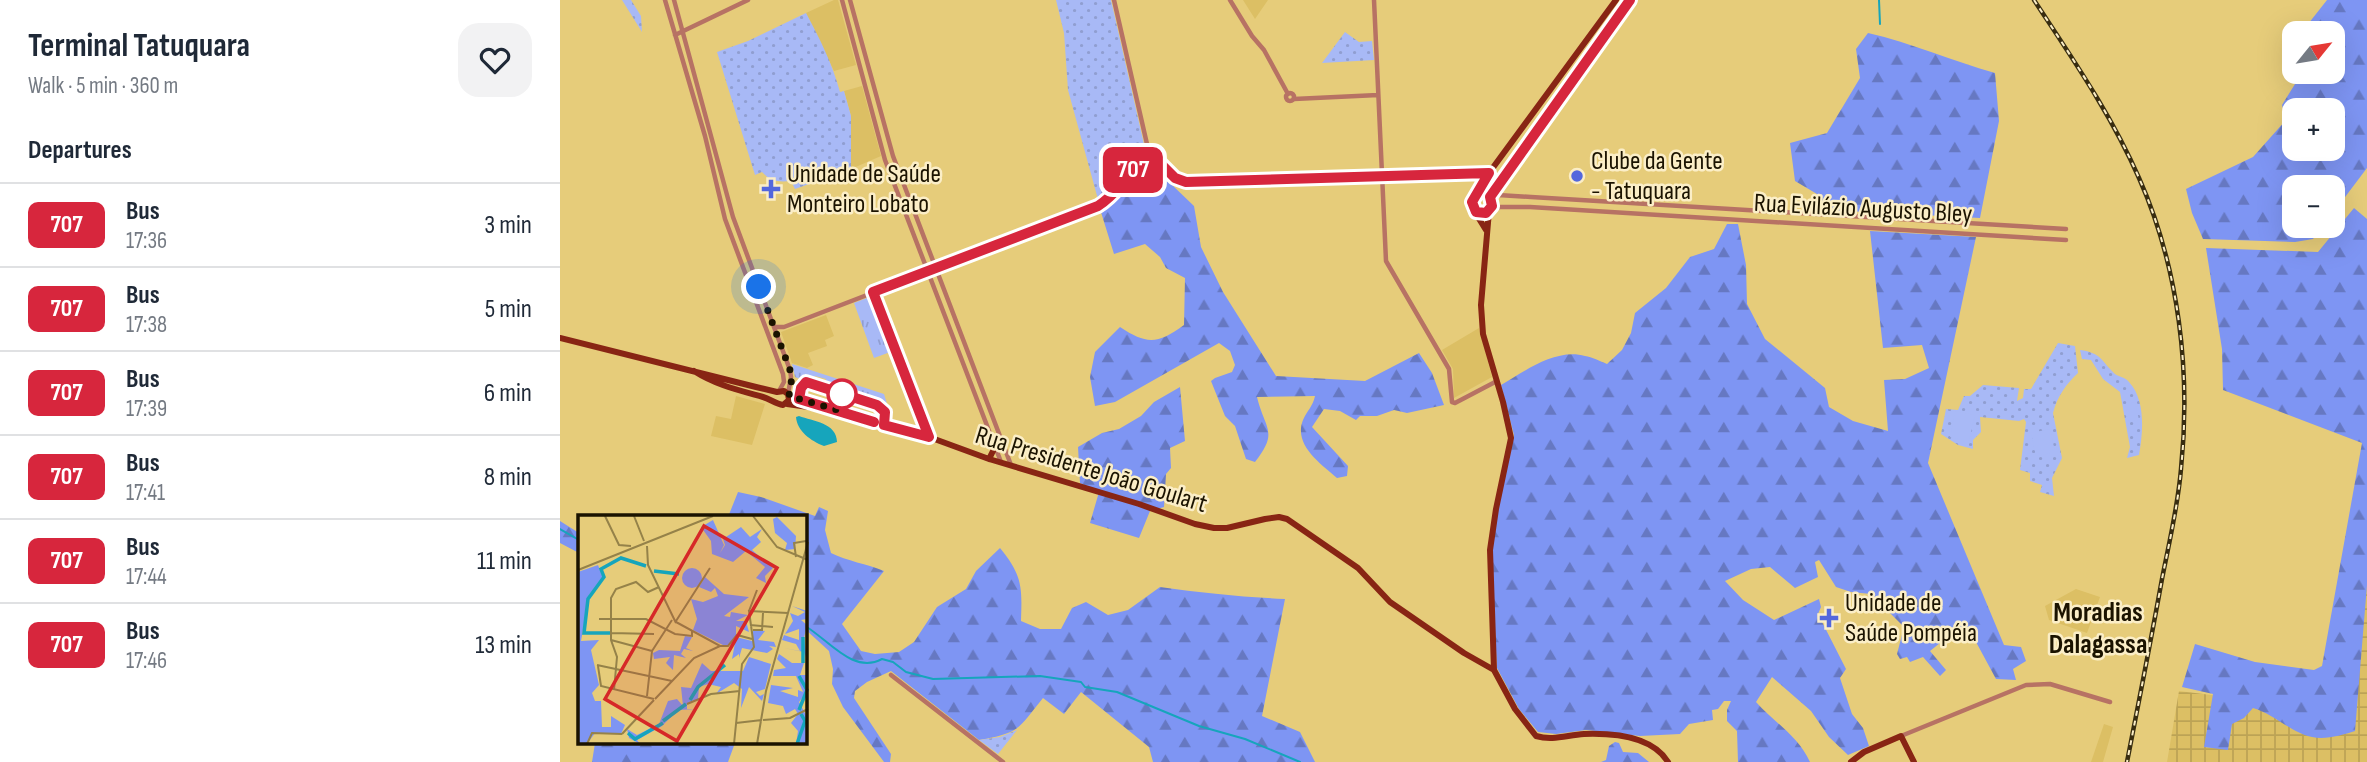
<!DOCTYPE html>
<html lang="en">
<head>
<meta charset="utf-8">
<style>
  :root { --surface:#fff; --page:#f2f2f3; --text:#1f2937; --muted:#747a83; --line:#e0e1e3 }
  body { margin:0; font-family:"Sofia Sans Condensed",sans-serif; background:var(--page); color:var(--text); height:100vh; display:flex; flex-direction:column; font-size:26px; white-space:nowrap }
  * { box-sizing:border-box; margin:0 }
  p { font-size:23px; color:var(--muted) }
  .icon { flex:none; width:38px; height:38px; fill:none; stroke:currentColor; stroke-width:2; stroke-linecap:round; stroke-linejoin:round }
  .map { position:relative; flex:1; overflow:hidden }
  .details { display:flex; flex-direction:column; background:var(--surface); width:560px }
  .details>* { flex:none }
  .badge { padding:0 14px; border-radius:10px; font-size:24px; line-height:46px }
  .needle { width:46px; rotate:60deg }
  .buttons { position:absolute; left:1722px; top:21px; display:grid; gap:14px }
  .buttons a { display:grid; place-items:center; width:63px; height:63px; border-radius:14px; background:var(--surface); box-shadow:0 7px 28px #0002; font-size:35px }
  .you { position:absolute; width:35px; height:35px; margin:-18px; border:5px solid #fff; border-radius:50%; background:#1a73e8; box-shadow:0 0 0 10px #1a73e833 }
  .map>.badge { position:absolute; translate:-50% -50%; box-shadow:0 0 0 4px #fff }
  h2 { padding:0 28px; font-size:26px; line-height:63px }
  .round { display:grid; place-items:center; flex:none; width:74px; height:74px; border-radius:21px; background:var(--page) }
  .head { display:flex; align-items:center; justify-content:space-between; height:119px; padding:0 28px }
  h1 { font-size:33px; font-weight:700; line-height:52px }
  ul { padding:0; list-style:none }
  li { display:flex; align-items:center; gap:21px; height:84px; padding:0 28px; border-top:2px solid var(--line) }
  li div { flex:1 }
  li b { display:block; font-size:26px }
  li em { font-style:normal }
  li .badge { min-width:77px; font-weight:700; text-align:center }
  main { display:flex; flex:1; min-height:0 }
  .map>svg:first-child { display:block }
</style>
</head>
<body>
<main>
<section class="details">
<div class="head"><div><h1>Terminal Tatuquara</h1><p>Walk · 5 min · 360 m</p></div><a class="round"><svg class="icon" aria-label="heart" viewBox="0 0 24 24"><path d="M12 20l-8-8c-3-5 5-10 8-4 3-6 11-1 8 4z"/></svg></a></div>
<h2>Departures</h2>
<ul>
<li><span class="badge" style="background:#d7263d;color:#fff">707</span><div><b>Bus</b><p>17:36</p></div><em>3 min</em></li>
<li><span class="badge" style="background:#d7263d;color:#fff">707</span><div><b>Bus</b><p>17:38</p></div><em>5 min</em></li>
<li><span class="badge" style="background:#d7263d;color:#fff">707</span><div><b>Bus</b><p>17:39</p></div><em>6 min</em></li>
<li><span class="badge" style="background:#d7263d;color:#fff">707</span><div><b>Bus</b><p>17:41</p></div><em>8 min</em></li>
<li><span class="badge" style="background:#d7263d;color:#fff">707</span><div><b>Bus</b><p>17:44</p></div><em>11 min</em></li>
<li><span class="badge" style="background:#d7263d;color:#fff">707</span><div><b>Bus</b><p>17:46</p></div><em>13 min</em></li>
</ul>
</section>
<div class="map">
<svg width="1807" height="762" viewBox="0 0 1807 762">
  <defs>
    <pattern id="industrial-grid" width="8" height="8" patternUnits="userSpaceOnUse" patternTransform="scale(1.75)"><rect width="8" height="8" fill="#dcbf64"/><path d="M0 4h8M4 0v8" fill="none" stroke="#bca355"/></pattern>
    <pattern id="grass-tufts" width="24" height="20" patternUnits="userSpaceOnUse" patternTransform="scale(1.75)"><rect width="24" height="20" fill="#a8b9f6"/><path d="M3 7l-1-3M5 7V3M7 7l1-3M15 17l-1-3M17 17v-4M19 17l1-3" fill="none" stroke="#909ed1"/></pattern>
    <pattern id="forest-firs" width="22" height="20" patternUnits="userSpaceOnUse" patternTransform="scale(1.75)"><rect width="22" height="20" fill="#7e95f3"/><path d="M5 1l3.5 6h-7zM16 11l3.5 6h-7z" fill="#6678c2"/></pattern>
    <pattern id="park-dots" width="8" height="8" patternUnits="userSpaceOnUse" patternTransform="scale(1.75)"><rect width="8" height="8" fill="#a8b9f6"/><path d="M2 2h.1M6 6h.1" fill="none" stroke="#909ed1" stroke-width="1.8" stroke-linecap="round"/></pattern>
  </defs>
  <rect width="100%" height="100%" fill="#e6cc7a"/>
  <path fill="#dcbf64" d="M274,0H278L296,65L274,71L246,13Z
    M683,0H708L695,19Z
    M302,86L321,156L291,169V116L284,91Z
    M266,315L274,336L265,340L267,346L248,353L253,365L247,368L232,363L221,332Z
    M919,328L932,377L894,398L893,369L882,350Z
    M176,396L205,404L192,445L151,436L156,416L171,419Z
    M1516,589L1540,597L1527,633L1489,620L1485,606Z
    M1544,724L1553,727L1543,762H1531Z"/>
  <path fill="url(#industrial-grid)" d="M1807,514V762H1607L1619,691L1796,713Z"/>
  <path fill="url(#grass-tufts)" d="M312,296L333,351L314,358L294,303Z
    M232,364L324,394L333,423L326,422L327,413L322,404L264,386L266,379L255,376L253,384L235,377Z"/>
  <path fill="url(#forest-firs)" fill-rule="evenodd" d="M1767,0H1807V168L1773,213V187H1734V226H1763L1753,239L1735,242L1643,239L1632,213L1626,189L1693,157L1726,120L1722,105L1740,76L1737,72H1773V33H1741ZM1734,110H1773V149H1734Z
    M1308,33C1352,43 1392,61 1435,73L1439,121L1420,218L1266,210L1257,194L1235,181L1230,143L1267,133L1300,78L1296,49Z
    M580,169L610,183L634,206L641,247L663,292L716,376L805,381L859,353L872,373L884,405L847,413L834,410L817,416H800L796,420L780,411L764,409L752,427L788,466L787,476L777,478C761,464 733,445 743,420C747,411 753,406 755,396L697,397C705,430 719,431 695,462L686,459L675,426L665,416L651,381L655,378L672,372L675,365L670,351L659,343L555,402L535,406L530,377L535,352L560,327C587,345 598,344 624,325L625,278L606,268L600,257L585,244L554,254L540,209L558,199Z
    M1794,208L1807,219V585L1795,731C1782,735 1766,740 1752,737C1733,734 1714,714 1693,708L1684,718L1672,724L1668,750L1644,747L1653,694L1622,687L1635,644L1695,662L1754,670L1762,666L1802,443L1663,390L1662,349L1646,248L1758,252Z
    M1167,224H1178L1186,265L1187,304L1205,339L1265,388L1269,407L1293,421L1328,431L1324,380L1345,379L1369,368L1362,345L1323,348L1310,231L1416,237L1368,463L1444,645L1461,647L1466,661L1453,669L1456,680L1436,679L1409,629L1395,631L1370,651L1386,670L1380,676L1363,657L1350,662L1347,657L1340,659L1337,654L1344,627L1311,594L1291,592L1276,587L1259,560L1255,562L1258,577L1235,588L1210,567L1191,569L1165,581L1183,600L1214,620L1259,599L1261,607L1258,614L1286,669L1280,678L1292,714L1303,728L1309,746L1288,755L1269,737L1251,711L1212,677L1196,702C1215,723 1238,736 1250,762H1178L1177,731L1167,721V710L1171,701H1164L1158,709L1152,710L1153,720L1129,724L1120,734L1080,736L1026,730L996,734L978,732L959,709L937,668L931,558L937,511L954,435L941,385C965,371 996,348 1025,356C1032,357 1040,361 1047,364L1062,350L1071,333L1075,313L1106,288L1130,257L1154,249Z
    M620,387L625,441L610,448L611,468L606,474L604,507L590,511L579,538L530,523L539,492L520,483L518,447L542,433L559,429L581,416L594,402Z
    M178,492L201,497L255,516L259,507L268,511L265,530L271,553C287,561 307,564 324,571L282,624L301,651L315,654L339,652L354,642L377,607L406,589L416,571L440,548C463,576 462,588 461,621L480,629H501L512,608L526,602L548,615L568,610L600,587C641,593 683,597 725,599L702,716L740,732L755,762H593L589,747L521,692L504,714L483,698C458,729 460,733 419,740L331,671L307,682L295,691L294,698L331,754L330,762H324L283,707L272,684L273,669L269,651L245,629V517H168Z
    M0,521L19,533V553L0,543Z
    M1055,742L1059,743L1063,752L1078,753L1089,762H1041L1046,760L1049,746Z
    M35,743H175L168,762H32Z"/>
  <path fill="url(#park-dots)" d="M62,0H71L81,16L82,32Z
    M496,0H551L586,153L583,157L573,163L555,187L539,203L508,90L504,33Z
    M246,13C260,39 272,63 280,92L284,91L291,116V169L235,189L231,181C219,182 211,182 202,172L195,175L157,52L188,41Z
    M785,32L799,42L812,41L814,60L762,63Z
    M1498,343L1515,346L1518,373C1506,384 1497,397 1493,413L1502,458L1492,478L1494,496L1480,492L1482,485L1470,481V473L1460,470L1466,422L1464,419L1459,421L1420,417L1421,432L1413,440V449L1398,445L1381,434L1386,409L1398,410L1404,396H1410L1423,385L1459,388L1457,401L1463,398L1464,389H1471Z
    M1520,350C1542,353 1541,361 1555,374C1559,377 1565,377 1569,382C1586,400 1583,433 1579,455L1567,458L1570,447L1560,392L1543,379L1531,360L1522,359Z
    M457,730L438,754L419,740L440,737Z"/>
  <path fill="#a8b9f6" d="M1575,402L1579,420L1569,422L1565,405Z
    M1395,411L1415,415L1409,441L1390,437Z
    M1490,429L1495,452L1476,456L1471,433Z"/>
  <path fill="#16a5bc" d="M239,416C253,421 277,423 277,442L264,446C251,441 237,431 236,417Z"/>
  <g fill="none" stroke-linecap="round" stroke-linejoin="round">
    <path stroke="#16a5bc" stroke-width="2" d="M1319,0L1320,24
      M0,529L19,540
      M245,626C268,639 293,675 322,659L333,662L346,672L373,679L480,676L521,682L525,687L557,692L639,726L685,739L740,762"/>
    <path stroke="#b77264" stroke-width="4.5" d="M105,0L145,136L165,219L223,374L224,382L219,391
      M114,0L173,217L230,370L231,377L228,394
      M282,0L325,160L441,462
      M290,0L333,156L451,465
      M554,0L587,144C595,161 607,175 626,182L929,173
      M670,0L692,36L704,50L728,94
      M814,0L826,261L889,369L892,402L895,403L937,381
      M115,35L188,0
      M726 97a4 4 0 1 1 8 0a4 4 0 1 1-8 0Z
      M734,99L818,95
      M931,198L938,195L971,197L1506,229
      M931,209L940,207H970L1506,240
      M214,327H224L538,206C559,194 569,171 592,155
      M331,675L443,762
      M1341,736L1466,685L1490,684L1550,702"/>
    <path stroke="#882514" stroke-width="6" d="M917,194L929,173L1056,0
      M930,197L1070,0
      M929,211L921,305L923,334L943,402L951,438L936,509L930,550L934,670L955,709L976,736C993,741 1007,735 1024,734C1053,733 1092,736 1108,762
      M916,212L923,214L931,209L932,201L928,195L917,194L912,202L913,209L926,230
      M0,338L196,387L217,392L224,391L228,394L229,400L223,405C216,404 210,399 203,397C178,390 156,385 134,371
      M229,396L369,437L429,459L579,504L635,524L654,528H667L705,519L719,517L727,519L798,568L830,602L904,653L934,670
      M227,404L270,410
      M429,459L435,447
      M1291,762L1304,752L1341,736L1354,762"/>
    <defs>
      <path id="rail" d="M1474,0C1512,58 1551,114 1579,178C1619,268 1631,372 1621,469C1618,506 1609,543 1602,579C1591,640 1579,701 1567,762"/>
    </defs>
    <use href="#rail" stroke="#382d11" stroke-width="4.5"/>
    <use href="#rail" stroke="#fbeec7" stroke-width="2" stroke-dasharray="5" stroke-linecap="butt"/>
  </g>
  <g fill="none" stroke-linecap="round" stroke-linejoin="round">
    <defs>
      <path id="line" d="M314,422L239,399L241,388L246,382L317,405L325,412L324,425L369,437L313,292L538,206C559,193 569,171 592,155L615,178L626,182L929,173L912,202L916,212L926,213L932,206L930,197L1070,0"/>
    </defs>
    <use href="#line" stroke="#fff" stroke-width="16"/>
    <use href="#line" stroke="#d7263d" stroke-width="10"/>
    <path stroke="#1b1300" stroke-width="7" stroke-dasharray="0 12.6" d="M199,287L230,370L232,377L229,396L281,411L282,394"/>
  </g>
  <g fill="#5367dd" stroke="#fbeec7" stroke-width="2.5">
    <circle cx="1017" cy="176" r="7"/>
    <path d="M207.5 178.5h7v7h7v7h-7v7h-7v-7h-7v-7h7z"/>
    <path d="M1265.5 607.5h7v7h7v7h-7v7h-7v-7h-7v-7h7z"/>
  </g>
  <circle fill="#fff" stroke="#d7263d" stroke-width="3.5" cx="282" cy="394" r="14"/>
  <g text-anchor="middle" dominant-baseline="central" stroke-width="5" stroke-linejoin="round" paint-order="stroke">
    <g font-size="26" fill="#1b1300" stroke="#fbeec7" text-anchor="start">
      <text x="1031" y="161">Clube da Gente<tspan x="1031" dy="30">- Tatuquara</tspan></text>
      <text x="227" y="174">Unidade de Saúde<tspan x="227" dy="30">Monteiro Lobato</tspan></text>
      <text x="1285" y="603">Unidade de<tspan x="1285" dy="30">Saúde Pompéia</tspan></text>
    </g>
    <g font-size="26" fill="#1b1300" stroke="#fbeec7">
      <text transform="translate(1303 209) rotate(3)">Rua Evilázio Augusto Bley</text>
      <text transform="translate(531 470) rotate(17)">Rua Presidente João Goulart</text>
    </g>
    <g font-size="28" font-weight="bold" fill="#1b1300" stroke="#fbeec7">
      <text x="1538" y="612">Moradias<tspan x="1538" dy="32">Dalagassa</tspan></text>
    </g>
  </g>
  <g transform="translate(18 515)">
    <rect width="229" height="229" fill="#e6cc7a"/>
    <path d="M199,2L218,21L217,34L207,35L209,28L197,18L195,4ZM135,5L146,30L142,38L147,30L145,24L163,12L172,22L184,14L179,22L183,27L174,35L195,53L187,61L188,68L178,63L187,52L168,36L155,47L134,39L133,26L123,12ZM20,50L25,63L11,80L3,126L21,125L13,135L21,170L14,178L17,186H23L24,212H33V201L47,210L43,219L17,218L9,229H0V57ZM104 63a10 10 0 1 1 20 0a10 10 0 1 1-20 0ZM127,62L146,79L171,82L146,101L152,102L153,97L170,100L158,106H168L171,117L158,111V122L174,126L175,115L187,116L180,125L196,127L198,132L191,131L195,134L189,138L164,133L161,143V139L154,144L157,128L147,131L115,115L119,104L113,84L125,87L140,81L137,73L133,77L121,72ZM214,91L229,96V104L223,105L229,110L226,123L229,145L226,137L206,133L222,136L218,129L204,125L206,120L221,125V114L207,119L215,106L212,98L220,101L227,97ZM107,121L114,122L108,133L115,136L106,134L103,139L108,143L96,140L95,155L88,148L92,142L76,144L75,138L81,135L102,136ZM201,139L214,148H226L222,160H229V177L221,187L229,202V229H218L220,216L213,208L220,199L217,194L208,199L205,191L190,188L193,170L215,173L202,176L220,182V175L225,177L218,161H195L196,155L208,153L199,144ZM171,142L193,149L187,174L178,177L182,181L186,179L184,186L171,172L163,193L164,174L156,168L138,179L143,172L130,169L121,172L120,184L109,189V194H118L100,195L84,211L59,225L62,229L51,223L49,214L59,220L81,209L90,186L99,184L105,191L103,172L113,173L124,148L133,156H165Z" fill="#7e95f3"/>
    <path fill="none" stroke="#16a5bc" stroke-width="3.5" d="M76,56L101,59M33,118H6L10,84L26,62L23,54L43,43L68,51M225,122V148M221,161L229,175L221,195M112,185L120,172L147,150M85,206L108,189M50,218L57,224L85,208M219,229L227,206L223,199"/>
    <path fill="none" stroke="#958249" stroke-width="2" d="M27,1L41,30L53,31M56,1L66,26M175,1L199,32L230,45M69,31L70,50L98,108M218,42L216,28L228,26M0,55L135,1M171,96L179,75M21,104H68L97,119L114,121V116M98,106L132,53M98,107L142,131H150L159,120L174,124M172,110L195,112M175,115H184L185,98M33,118L76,119M33,125L74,136M74,136L94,105M19,150L94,166M20,151L23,171L76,184M36,175L39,142L33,125V83L38,74L58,67L70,77L81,72M69,181L74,136M77,184L116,143L142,131M109,189L133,179L162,176M185,205L212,203L230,194M158,208L184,205M44,219L76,185M9,229L14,218L44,219M156,229L164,149L176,132L171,96L210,98M179,229L188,176L230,27"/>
    <path fill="#d62828" fill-opacity="0.15" stroke="#d62828" stroke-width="3.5" d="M126,11L199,53L99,226L27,184Z"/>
    <rect width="229" height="229" fill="none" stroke="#1b1300" stroke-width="3.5"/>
  </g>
</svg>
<div class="buttons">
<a><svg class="needle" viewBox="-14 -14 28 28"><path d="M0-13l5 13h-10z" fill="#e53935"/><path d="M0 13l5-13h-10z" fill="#747a83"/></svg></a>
<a>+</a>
<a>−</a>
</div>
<div class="you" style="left:199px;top:287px"></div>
<b class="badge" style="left:573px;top:170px;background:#d7263d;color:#fff">707</b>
</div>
</main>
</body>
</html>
